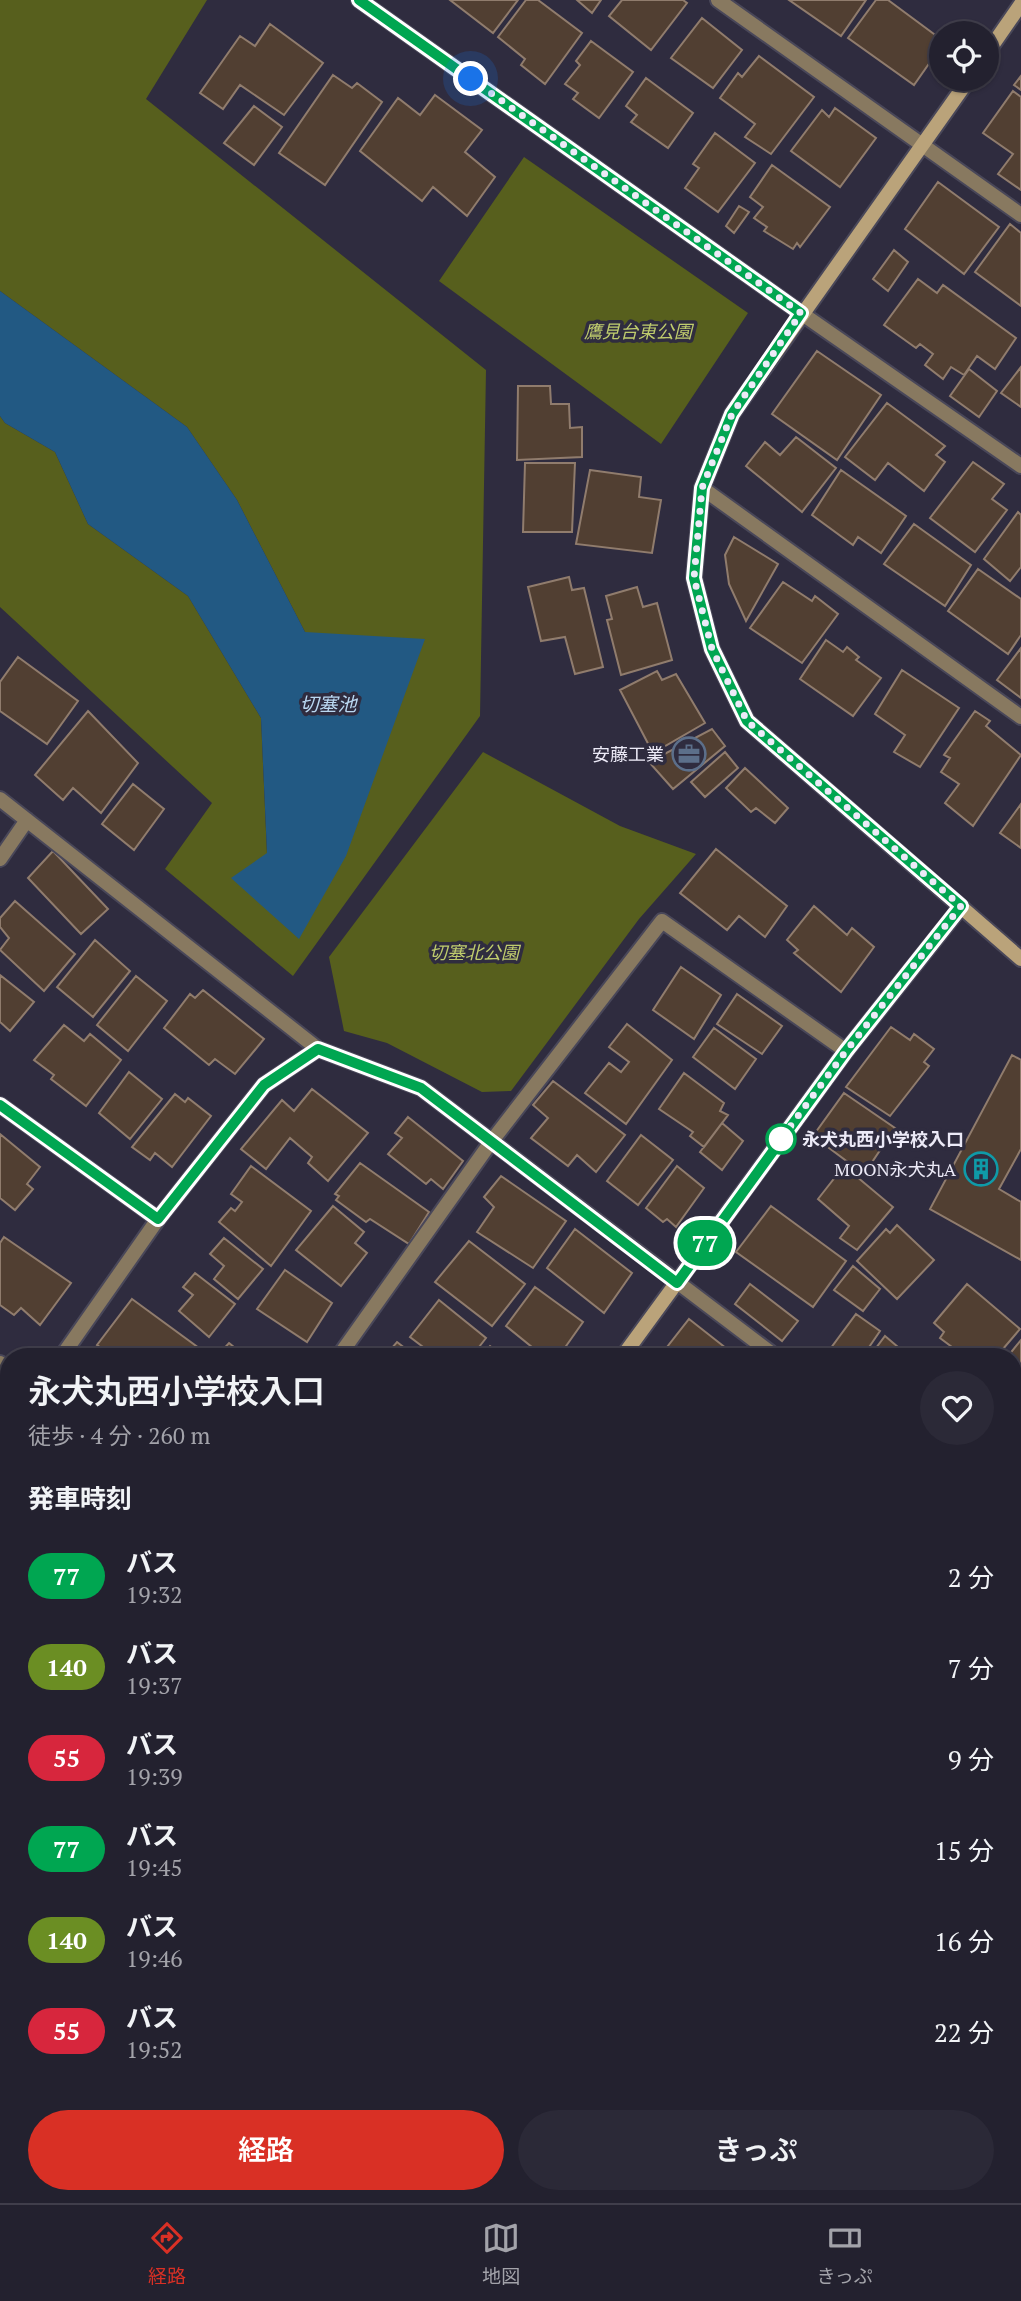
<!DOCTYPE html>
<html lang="ja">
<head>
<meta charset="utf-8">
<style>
  :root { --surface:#23212f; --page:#2b2937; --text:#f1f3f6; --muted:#a3a3aa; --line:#403e4b; --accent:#d93025 }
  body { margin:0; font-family:"PT Serif","Noto Sans JP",serif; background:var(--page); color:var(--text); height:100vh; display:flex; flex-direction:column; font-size:26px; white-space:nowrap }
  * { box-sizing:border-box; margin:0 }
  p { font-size:23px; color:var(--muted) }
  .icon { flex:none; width:38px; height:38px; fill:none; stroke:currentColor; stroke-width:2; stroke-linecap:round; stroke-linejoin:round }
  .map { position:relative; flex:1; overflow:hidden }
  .side { position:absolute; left:0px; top:1348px; width:1022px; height:856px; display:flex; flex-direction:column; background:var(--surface); border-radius:28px 28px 0 0; box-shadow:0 2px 5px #0004,0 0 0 2px var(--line) }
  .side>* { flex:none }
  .badge { padding:0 14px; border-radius:23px; font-size:24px; line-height:46px }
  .fabs { position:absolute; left:929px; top:21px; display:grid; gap:14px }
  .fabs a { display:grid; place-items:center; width:70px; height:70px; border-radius:50%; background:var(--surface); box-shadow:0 2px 5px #0004,0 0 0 2px var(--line); font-size:35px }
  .you { position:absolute; width:35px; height:35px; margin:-18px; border:5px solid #fff; border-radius:50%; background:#1a73e8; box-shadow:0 0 0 10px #1a73e833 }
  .map>.badge { position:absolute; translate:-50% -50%; box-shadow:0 0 0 4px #fff }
  h2 { padding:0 28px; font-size:26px; line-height:63px }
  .round { display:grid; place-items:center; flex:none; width:74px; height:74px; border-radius:37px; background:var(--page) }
  .summary { display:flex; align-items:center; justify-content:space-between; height:119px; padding:0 28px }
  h1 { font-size:33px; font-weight:600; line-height:52px }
  .primary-button { display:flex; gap:14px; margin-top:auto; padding:14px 28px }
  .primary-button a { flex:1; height:80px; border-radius:42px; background:var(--accent); color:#fff; font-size:28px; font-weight:600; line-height:80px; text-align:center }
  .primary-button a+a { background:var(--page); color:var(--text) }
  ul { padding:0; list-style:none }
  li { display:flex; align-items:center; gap:21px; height:91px; padding:0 28px }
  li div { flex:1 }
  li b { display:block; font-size:26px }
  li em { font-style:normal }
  li .badge { min-width:77px; font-weight:700; text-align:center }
  .menu { display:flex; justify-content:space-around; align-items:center; height:98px; border-top:2px solid var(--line); background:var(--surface); font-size:19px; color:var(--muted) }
  .menu a { display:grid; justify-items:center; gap:4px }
  .menu .active { color:var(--accent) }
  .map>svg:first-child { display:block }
</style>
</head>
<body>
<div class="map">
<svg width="1021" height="2203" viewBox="0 0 1021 2203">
  <rect width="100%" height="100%" fill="#2f2c3f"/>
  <path fill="#575f1d" d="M0,0H207L146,99L486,370L480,716L293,976L165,869L212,803L0,607V416L5,423L55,452L88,524L188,596L261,718L267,854L298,938L305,632L237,500L187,427L0,291Z
    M524,157L748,313L661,444L439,281Z
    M483,752L620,826L696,854L639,919L511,1091L482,1092L387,1043L344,1031L329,957Z"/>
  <path fill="#225983" d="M0,291L187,427L237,500L305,632L425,639L346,856L299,939L231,878L267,853L261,718L188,596L88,524L55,452L5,423L0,416Z"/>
  <path fill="#513f32" stroke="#907c6d" stroke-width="2" d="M450,0H518L493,33Z
    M526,0H538L582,33L545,84L521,65L525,59L498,37Z
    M577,0H601L592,13Z
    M622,0H683L687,3L651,50L609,16Z
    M789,0H866L841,36Z
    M876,0H888L942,40V45L914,85L848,38Z
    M702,18L742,50L713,88L671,58Z
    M270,24L323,63L284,115L240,85L223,109L200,93L240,36L255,46Z
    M591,41L633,72L599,118L573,99L578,93L565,84L580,65L576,61Z
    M759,56L814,97L771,154L745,137L755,124L720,98L738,73L742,77Z
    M333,75L352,88L357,83L382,102L325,185L279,153Z
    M1021,76V90L1014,85Z
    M646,78L693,113L668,148L631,122L637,115L626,106Z
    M1013,91L1021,97V190L998,174L1013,154L983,133Z
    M435,95L482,130L465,152L495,177L467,216L433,187L422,201L360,151L398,98L420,115Z
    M254,106L282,127L254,165L224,143Z
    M835,108L876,138L840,187L791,151L822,110L829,117Z
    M715,133L755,163L718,212L685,188L699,168L693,164Z
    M772,165L830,207L800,247L797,243L793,249L764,231L767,227L754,218L763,207L750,197Z
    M938,182L999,227L964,274L905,229Z
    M739,206L749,212L734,233L726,226Z
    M1010,224L1021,233V306L975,272Z
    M894,250L908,262L888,291L873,279Z
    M918,279L937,293L943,285L1016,338L995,369L977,356L964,375L951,367L943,379L925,365L933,354L920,344L916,348L884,325Z
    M817,351L881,395L837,460L772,414Z
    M1021,367V407L1001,393Z
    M969,369L997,391L979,417L950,396Z
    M518,386H550L551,404H569L570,428L582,427V457L517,460Z
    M887,403L945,446L936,455L945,462L924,491L888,463L875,480L845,457Z
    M796,437L836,468L802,512L746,466L765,442L780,455Z
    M973,462L1004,484L992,499L1007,510L975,552L930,518Z
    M525,463H575L572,532H523Z
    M590,470L641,477L639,497L661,500L652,553L576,544Z
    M841,470L906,516L881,553L858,537L853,545L812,515Z
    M1018,512L1021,515V567L1010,581L984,559Z
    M914,524L971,565L945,606L884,564Z
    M734,537L778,564L746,621L729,584L725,555Z
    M978,569L1021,599V635L1008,654L948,611Z
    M569,577L572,590L584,588L603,667L575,674L565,637L541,641L528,587Z
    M783,582L812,601L815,596L838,614L802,663L750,628Z
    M637,587L643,607L657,603L672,660L621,675L607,620L612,619L606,596Z
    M826,640L843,652L847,647L859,657L856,660L881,678L853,716L800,679Z
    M1021,648V698L997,680Z
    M18,657L78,701L47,744L0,711V682Z
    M902,670L959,708L920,767L894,752L905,735L875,714Z
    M657,671L662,680L676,674L705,723L653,753L620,690Z
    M88,711L138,763L101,813L73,788L63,800L35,775Z
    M975,711L990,721L986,726L1021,755L973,826L945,803L959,784L941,772L950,758L944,755Z
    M712,729L725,746L673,789L649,762Z
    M725,752L738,768L705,797L691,782Z
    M745,768L788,808L775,823L756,808L751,812L726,788Z
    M133,784L164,809L134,850L102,824Z
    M1021,804V848L1000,833Z
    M716,849L787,906L765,937L739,916L727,930L680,893Z
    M53,851L108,909L81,934L28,878Z
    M15,901L75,954L44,991L0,950L9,938L0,927V918Z
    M814,906L847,935L852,928L874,947L841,992L794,953L798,950L787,940Z
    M95,940L130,971L93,1017L57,987Z
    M681,967L721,995L694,1039L653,1010Z
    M0,975L34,1002L10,1031L0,1022Z
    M136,976L167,1001L128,1051L97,1025Z
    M203,990L264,1039L235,1074L215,1059L209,1065L164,1028L190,994L195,998Z
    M737,994L782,1026L762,1054L717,1024Z
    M627,1024L672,1060L626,1124L585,1093L609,1063L621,1072L629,1062L609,1047Z
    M64,1025L84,1041L90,1034L121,1060L86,1106L51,1079L54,1075L34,1060Z
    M891,1027L910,1040L914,1034L934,1049L924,1062L929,1066L890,1116L846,1087Z
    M714,1028L756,1059L735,1089L693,1057Z
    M1012,1055L1021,1060V1149L999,1189L1021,1202V1260L930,1209Z
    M129,1072L162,1099L130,1139L99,1113Z
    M684,1073L724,1103L720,1111L728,1115L704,1147L690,1136L693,1132L659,1109Z
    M553,1081L625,1135L596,1172L577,1155L568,1166L531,1138L548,1118L533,1105Z
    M312,1089L368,1133L328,1181L308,1163L312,1157L290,1138L266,1169L241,1149L282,1100L294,1111Z
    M844,1093L895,1128L864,1174L813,1136Z
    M175,1094L185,1102L188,1098L211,1116L172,1167L155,1153L150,1160L132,1147Z
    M408,1117L463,1161L443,1189L431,1179L426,1184L388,1154L402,1138L395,1133Z
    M722,1123L743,1141L722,1170L700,1152Z
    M0,1134L40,1167L27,1184L33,1189L15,1210L0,1198Z
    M641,1135L673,1160L638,1205L607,1181Z
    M360,1163L429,1212L409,1244L370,1219L366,1222L336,1200L339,1196L335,1194Z
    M251,1166L311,1211L271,1266L219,1222L231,1208L235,1211L242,1202L231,1194Z
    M677,1166L704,1188L676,1227L667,1219L663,1222L646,1208Z
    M844,1166L893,1207L857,1250L840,1238L849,1226L818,1199Z
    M501,1176L566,1221L533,1268L477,1232L494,1207L484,1197Z
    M333,1206L364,1232L355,1243L367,1253L341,1286L296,1250Z
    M771,1206L846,1261L813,1307L736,1252Z
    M897,1225L934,1260L897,1299L857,1261L886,1229L890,1233Z
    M575,1229L632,1273L604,1313L547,1268Z
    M4,1237L71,1283L40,1325L21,1308L14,1315L0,1305V1243Z
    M224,1238L263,1269L238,1299L214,1279L224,1266L210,1254Z
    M469,1241L525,1284L492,1326L435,1282Z
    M853,1266L880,1289L863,1311L834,1290Z
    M285,1270L332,1303L307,1342L257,1309Z
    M195,1273L235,1304L209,1337L179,1311L193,1295L183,1287Z
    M750,1284L798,1321L782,1341L735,1304Z
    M967,1284L1020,1329L997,1356H964L940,1338L944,1332L934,1323Z
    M535,1287L583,1322L559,1356H543L506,1326Z
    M132,1299L203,1351L199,1356H113L97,1345Z
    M439,1300L486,1338L472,1356H435L410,1337Z
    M856,1314L880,1331L863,1356H825Z
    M689,1319L736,1356H660Z
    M885,1336L905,1353L903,1356H870Z
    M1021,1340V1409L1013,1403V1356H1008Z
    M397,1342L415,1356H385Z
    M229,1343L245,1356H217Z
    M490,1346L503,1356H481Z
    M565,1348L576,1356H559Z
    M0,1488L9,1494V1563L0,1557Z
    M1013,1597L1021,1606V1672L1013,1664Z
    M4,1657L9,1661V1716L0,1710V1662Z
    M8,1844H9V1894L0,1888L4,1883L0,1880V1857Z
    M0,1909L9,1916V1980L0,1974Z
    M9,2005V2065L0,2058V2017Z
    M0,2073L9,2080V2125L5,2122L0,2128Z
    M1017,2086L1021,2093V2157L1013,2162V2089Z
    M73,2194H90L101,2203H67Z
    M149,2194H167L161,2203Z
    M186,2194H195L206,2203H180Z
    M215,2194H290L291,2196L286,2203H226Z
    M399,2194H454L447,2203H412Z
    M658,2194L662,2203H642L657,2194Z
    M721,2194H761L746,2203H726Z
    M799,2194H862V2195L850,2203H805Z
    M993,2194L999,2203H931L926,2195Z
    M773,2195L777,2203H760Z"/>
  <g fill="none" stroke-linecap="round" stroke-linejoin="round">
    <defs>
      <path id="lane" d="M1013,1534L1021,1542"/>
      <path id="street" d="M718,0L1021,215
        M801,313L1021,466
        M702,488L1021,717
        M0,799L318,1049
        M0,859L27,820
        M0,1105L158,1219
        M62,1356L158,1219L264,1085L318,1049L421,1088L775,1356
        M339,1356L491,1142L662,921L846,1051
        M0,1363L9,1369
        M0,1442L9,1430
        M1013,1450L1021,1448
        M0,1612L9,1617
        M1013,1827L1021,1819
        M0,1830L9,1818
        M1013,2044L1021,2055
        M518,2194L520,2203
        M682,2194L687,2203
        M892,2194L898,2203
        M321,2203L328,2194
        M618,2203L627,2194"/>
      <path id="secondary" d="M359,0L801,313
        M987,53L1021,4
        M969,79L732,414L702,488L694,578L712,649L747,721L1021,959
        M623,1356L846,1051L961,907
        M5,2203L11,2194"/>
    </defs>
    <use href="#lane" stroke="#494759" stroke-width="18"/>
    <use href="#street" stroke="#494759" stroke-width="18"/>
    <use href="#secondary" stroke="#494759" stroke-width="18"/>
    <use href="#lane" stroke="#887960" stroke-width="14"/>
    <use href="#street" stroke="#887960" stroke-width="14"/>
    <use href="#secondary" stroke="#baa37a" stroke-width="14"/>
  </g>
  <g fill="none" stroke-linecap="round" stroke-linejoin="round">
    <defs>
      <path id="line" d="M0,1105L158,1219L264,1085L318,1049L421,1088L677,1283L846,1051L961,906L747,721L712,649L694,578L702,488L732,414L801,313L359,0"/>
    </defs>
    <use href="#line" stroke="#fff" stroke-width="16"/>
    <use href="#line" stroke="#00a651" stroke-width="10"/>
    <path stroke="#eceaf7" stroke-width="7" stroke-dasharray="0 12.6" d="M471,79L801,313L732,414L702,488L694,578L712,649L747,721L961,906L846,1051L781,1139"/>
  </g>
  <defs>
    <symbol id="office-ring" viewBox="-11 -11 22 22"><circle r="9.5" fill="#2f2c3f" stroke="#5c6f8a" stroke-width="1.5"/><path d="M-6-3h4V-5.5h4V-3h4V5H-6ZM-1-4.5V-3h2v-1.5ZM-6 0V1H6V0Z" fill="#5c6f8a"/></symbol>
    <symbol id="building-ring" viewBox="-11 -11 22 22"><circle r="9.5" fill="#2f2c3f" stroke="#0f9aa8" stroke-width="1.5"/><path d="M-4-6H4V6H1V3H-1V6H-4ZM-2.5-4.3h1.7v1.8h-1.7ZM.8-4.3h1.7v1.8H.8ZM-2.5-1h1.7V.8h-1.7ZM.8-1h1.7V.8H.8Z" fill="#0f9aa8"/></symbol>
  </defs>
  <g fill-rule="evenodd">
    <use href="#office-ring" x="670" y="735" width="38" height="38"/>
    <use href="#building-ring" x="962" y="1150" width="38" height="38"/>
  </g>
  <circle fill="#fff" stroke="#00a651" stroke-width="3.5" cx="781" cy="1139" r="14"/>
  <g text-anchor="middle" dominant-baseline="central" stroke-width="7" stroke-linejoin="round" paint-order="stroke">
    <g font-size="18" font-style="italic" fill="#bfcc6d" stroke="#2f2c3f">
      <text x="638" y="331">鷹見台東公園</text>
      <text x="474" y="952">切塞北公園</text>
    </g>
    <g font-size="18" fill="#eceaf7" stroke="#2f2c3f" text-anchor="end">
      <text x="664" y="754">安藤工業</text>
      <text x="956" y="1169">MOON永犬丸A</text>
    </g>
    <g font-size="18" font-weight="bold" fill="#eceaf7" stroke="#2f2c3f" text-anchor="start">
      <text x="802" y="1139">永犬丸西小学校入口</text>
    </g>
    <g font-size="19" font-style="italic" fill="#bad8f2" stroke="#2f2c3f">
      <text x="328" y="703">切塞池</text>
    </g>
  </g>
</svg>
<div class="fabs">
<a><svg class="icon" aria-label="locate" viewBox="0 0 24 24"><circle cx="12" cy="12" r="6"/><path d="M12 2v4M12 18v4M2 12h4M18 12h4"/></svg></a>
</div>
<div class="you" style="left:471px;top:79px"></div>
<b class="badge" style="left:705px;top:1243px;background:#00a651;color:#fff">77</b>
<section class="side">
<div class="summary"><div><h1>永犬丸西小学校入口</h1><p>徒歩 · 4 分 · 260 m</p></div><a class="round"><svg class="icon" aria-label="heart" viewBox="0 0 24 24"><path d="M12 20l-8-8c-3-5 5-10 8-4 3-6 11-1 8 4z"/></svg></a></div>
<h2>発車時刻</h2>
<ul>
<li><span class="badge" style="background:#00a651;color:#fff">77</span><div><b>バス</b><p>19:32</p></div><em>2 分</em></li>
<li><span class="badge" style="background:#6b8e23;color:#fff">140</span><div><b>バス</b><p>19:37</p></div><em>7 分</em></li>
<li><span class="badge" style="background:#d7263d;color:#fff">55</span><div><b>バス</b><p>19:39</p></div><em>9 分</em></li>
<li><span class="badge" style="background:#00a651;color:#fff">77</span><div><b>バス</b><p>19:45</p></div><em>15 分</em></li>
<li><span class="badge" style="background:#6b8e23;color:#fff">140</span><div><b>バス</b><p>19:46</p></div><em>16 分</em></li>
<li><span class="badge" style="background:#d7263d;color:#fff">55</span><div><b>バス</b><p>19:52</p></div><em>22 分</em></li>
</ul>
<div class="primary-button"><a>経路</a><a>きっぷ</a></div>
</section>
</div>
<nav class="menu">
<a class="active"><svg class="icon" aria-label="directions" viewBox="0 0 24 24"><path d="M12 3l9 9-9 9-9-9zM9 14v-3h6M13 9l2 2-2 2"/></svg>経路</a>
<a><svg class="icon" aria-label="map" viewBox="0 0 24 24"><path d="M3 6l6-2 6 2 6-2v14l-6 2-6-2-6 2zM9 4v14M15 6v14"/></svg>地図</a>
<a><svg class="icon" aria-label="tickets" viewBox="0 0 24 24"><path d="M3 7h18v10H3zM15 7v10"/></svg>きっぷ</a>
</nav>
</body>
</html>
